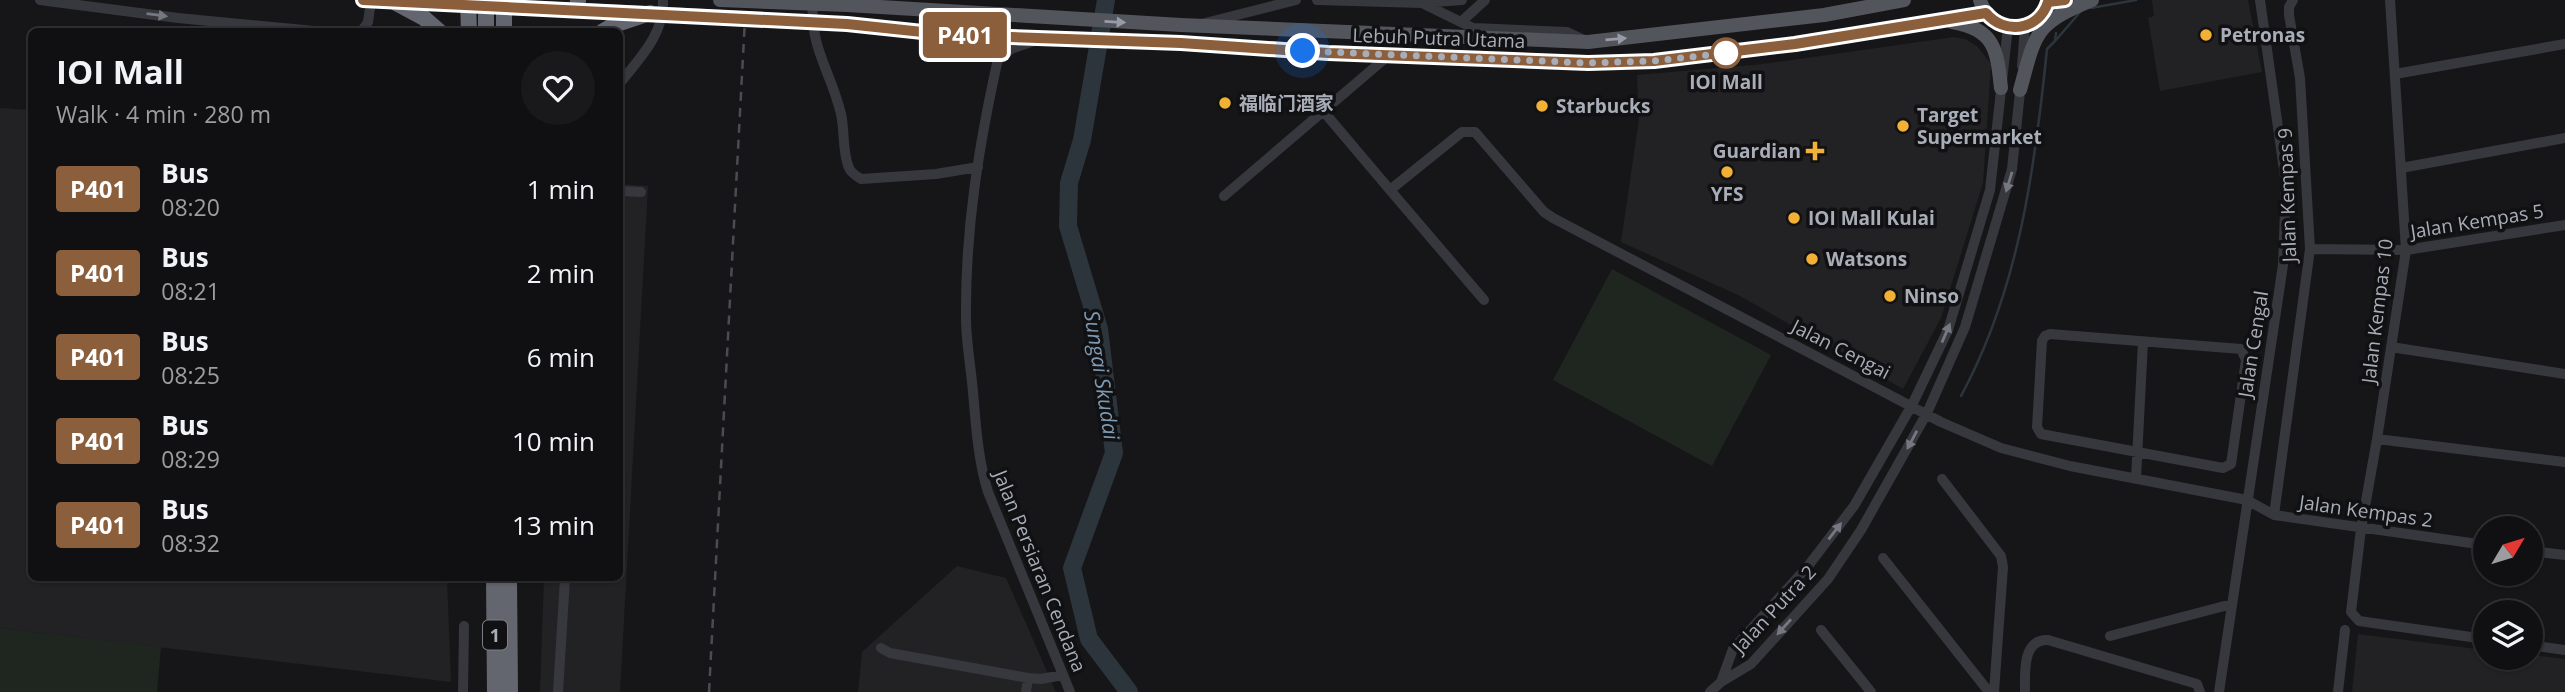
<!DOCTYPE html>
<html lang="en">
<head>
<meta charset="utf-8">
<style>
  :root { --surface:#101012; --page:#19191b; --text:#f1f3f6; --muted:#9c9d9f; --line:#303032 }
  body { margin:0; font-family:"Open Sans","Noto Sans SC",sans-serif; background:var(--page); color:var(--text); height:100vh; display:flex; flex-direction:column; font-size:26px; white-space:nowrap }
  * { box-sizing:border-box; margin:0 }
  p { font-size:23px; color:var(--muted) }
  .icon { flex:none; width:38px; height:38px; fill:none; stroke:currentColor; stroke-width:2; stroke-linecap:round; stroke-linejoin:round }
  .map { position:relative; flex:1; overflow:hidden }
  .side { position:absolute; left:28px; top:28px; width:595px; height:553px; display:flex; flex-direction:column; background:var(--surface); border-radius:10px; box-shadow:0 2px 5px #0004,0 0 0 2px var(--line) }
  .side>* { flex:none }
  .badge { padding:0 14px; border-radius:5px; font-size:24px; line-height:46px }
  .needle { width:46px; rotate:52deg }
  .tools { position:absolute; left:2473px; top:516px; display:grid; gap:14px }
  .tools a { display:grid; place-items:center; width:70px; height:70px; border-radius:50%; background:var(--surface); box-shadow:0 2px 5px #0004,0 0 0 2px var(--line); font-size:35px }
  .you { position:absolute; width:35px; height:35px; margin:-18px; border:5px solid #fff; border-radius:50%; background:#1a73e8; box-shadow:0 0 0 10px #1a73e833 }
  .map>.badge { position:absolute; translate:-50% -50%; box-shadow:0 0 0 4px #fff }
  .round { display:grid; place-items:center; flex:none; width:74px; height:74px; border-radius:37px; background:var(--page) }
  .overview { display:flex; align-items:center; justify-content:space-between; height:119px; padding:0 28px }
  h1 { font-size:33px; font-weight:700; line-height:52px }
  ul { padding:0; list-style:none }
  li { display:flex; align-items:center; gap:21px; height:84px; padding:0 28px }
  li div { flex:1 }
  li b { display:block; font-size:26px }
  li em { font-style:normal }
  li .badge { min-width:77px; font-weight:700; text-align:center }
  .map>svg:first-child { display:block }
</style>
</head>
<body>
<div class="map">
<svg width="2565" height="692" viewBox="0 0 2565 692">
  <rect width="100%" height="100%" fill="#161618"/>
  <path fill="#222225" d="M2152,0H2248L2262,72L2160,91L2148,18L2154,16Z
    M1954,37L1965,39L1977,46L1991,64L1983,183L1941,318L1903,389L1740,296L1621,242L1639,119L1637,75L1763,64Z
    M0,108L31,110L32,578H447L451,682L0,628Z
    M620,184L648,186L620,692H540L544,578H620Z
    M957,566L1006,578L1056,692H858L862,652Z
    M2358,634L2485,650V658H2530L2531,655L2565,659V692H2352Z"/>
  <path fill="#1e261f" d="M1612,269L1771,355L1712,466L1553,380Z
    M0,628L161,647L157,692H0Z"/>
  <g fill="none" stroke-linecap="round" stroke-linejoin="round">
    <path stroke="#2c353c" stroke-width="2.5" d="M2091,8L2136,0
      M2056,40L2081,11
      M1961,396C2019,289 2035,168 2047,49L2055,41L2056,33"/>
    <path stroke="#2c353c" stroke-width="18" d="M1106,0L1082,140L1069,183L1068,226L1099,329L1114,453L1072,568L1089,639L1129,692"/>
    <path stroke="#37383d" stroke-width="10" d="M40,0L178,18L325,32
      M813,0C809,48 831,71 841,114C845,131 842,152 849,168C851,173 856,176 861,179L936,174L978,167
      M1317,0L1422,3L1462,0
      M2390,0L2406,250L2377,439L2361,529L2351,612L2359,621L2485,639
      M1422,3L1473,28L1567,32L1584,40
      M1461,22L1485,0
      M1205,23L1296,0
      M361,32L368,22L371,1
      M970,40L991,49L998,59
      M998,59C979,144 965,230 966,318C966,342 971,368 973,392C976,426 978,460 988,492L1070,692
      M998,59L1011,49L1034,41
      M2022,66L2025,26
      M2395,74L2565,44
      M620,83C639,59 665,33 663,0
      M1324,112L1390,190L1462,132H1475L1544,212L1553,218L1941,422L2001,448L2070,466L2247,500L2274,515L2485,545
      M2401,168L2565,138
      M1390,190L1484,300
      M620,191L641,192
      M1224,196L1389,55
      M2310,249L2406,250L2565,225
      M2050,334L2241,349L2246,360L2231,464L2223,468L2041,434L2037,427L2042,341L2045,336Z
      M2391,347L2565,374
      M2377,439L2565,462
      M2136,478L2143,342
      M1942,479L2001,556L2003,567L1994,692
      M2274,515L2310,249L2300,78L2289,15V7L2293,0
      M2530,551L2565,555
      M1883,558L1989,692
      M1821,630L1871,692
      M2110,636L2232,604
      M2530,645L2565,650
      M881,648L890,653L1028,678L1041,679L1063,675
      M1721,682L1733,649L1808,566L1854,506L1912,405L1948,330L1990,190L2008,27
      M463,692L464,626
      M558,692L565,578
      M1026,692L1028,678
      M1710,692L1721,682L1751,664L1828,579L1861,530L1927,413L1965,327L2012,169L2021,82
      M2025,692C2025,673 2022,639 2048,640L2197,684L2200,692
      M2219,692L2283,265L2286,184L2260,0
      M2338,692L2345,630"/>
    <path stroke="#53555c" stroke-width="14" d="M363,0L469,5
      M1980,0C1990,36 2039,36 2049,0
      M847,5L1181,25L1588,42L1824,15L1904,0
      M537,8L645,13
      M1952,22C1995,29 1997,50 2001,88
      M847,24L951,35L1181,43L1328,53L1588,63L1654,61L1795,44L1985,13
      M2020,90C2036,32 2034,24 2092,0"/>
    <path stroke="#63666e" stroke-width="16" d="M468,0L469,32
      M486,0V32
      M504,0V32
      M396,3L424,18L440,32
      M577,10L578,0
      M602,32L614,25L650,13
      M494,578L495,692
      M509,578L510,692"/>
    <path stroke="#4a4c52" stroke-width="2.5" stroke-dasharray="9 7" stroke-linecap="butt" d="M709,692L746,0"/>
    <path stroke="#53555c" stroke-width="14" d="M720,0L847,5
      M469,5L537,8
      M650,13L847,24"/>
  </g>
  <defs><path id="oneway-solid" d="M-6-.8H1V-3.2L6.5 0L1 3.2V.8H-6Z" transform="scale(1.75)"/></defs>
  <g fill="#757881">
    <use href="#oneway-solid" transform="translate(157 15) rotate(7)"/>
    <use href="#oneway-solid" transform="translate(2009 182) rotate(107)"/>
    <use href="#oneway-solid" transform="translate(1946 333) rotate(-67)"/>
    <use href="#oneway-solid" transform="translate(1912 440) rotate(118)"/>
    <use href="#oneway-solid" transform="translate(1835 531) rotate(-52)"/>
    <use href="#oneway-solid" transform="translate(1784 627) rotate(132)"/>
  </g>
  <g fill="#979ba6">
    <use href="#oneway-solid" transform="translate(1115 22) rotate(3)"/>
    <use href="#oneway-solid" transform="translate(1616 39) rotate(-5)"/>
  </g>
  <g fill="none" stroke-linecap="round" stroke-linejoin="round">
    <defs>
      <path id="line" d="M363,0L847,24L951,35L1181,43L1328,53L1588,63L1654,61L1795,44L1986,13C2004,35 2039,31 2048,2L2065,0"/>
    </defs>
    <use href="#line" stroke="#fff" stroke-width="16"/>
    <use href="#line" stroke="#8b5e3c" stroke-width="10"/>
    <path stroke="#a8adb8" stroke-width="7" stroke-dasharray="0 12.6" d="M1303,51L1588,63L1654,61L1726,53"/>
  </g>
  <g fill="#f2b134" stroke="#111113" stroke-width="2.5">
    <circle cx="2206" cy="35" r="7"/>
    <circle cx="1225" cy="103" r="7"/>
    <circle cx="1542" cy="106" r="7"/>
    <circle cx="1903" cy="126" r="7"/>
    <path d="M1811.5 140.5h7v7h7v7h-7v7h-7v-7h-7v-7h7z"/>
    <circle cx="1727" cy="172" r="7"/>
    <circle cx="1794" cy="218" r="7"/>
    <circle cx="1812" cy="259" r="7"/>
    <circle cx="1890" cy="296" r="7"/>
  </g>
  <circle fill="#fff" stroke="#8b5e3c" stroke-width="3.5" cx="1726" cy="53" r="14"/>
  <g text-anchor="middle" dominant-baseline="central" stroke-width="7" stroke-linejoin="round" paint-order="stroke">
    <rect fill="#111113" stroke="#7b7e86" stroke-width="2" x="483" y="620.5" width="24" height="29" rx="5"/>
    <g font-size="18" font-weight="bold" fill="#a8adb8">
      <text x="495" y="635">1</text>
    </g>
    <g font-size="19" font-weight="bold" fill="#a8adb8" stroke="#111113" text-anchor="start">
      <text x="2220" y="35">Petronas</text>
      <text x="1239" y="103">福临门酒家</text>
      <text x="1556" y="106">Starbucks</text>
      <text x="1917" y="115">Target<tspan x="1917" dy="22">Supermarket</tspan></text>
      <text x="1801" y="151" text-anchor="end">Guardian</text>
      <text x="1727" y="194" text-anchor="middle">YFS</text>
      <text x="1808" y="218">IOI Mall Kulai</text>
      <text x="1826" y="259">Watsons</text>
      <text x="1904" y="296">Ninso</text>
    </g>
    <g font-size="19" fill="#a8adb8" stroke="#111113">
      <text transform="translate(1439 38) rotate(2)">Lebuh Putra Utama</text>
      <text transform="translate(2287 195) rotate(-92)">Jalan Kempas 9</text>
      <text transform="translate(2477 221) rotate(-9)">Jalan Kempas 5</text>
      <text transform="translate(2377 311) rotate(-83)">Jalan Kempas 10</text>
      <text transform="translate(2253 344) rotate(-81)">Jalan Cengal</text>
      <text transform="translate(1841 349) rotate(27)">Jalan Cengai</text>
      <text transform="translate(2366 511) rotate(8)">Jalan Kempas 2</text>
      <text transform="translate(1040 571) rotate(68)">Jalan Persiaran Cendana</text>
      <text transform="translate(1774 609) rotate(-47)">Jalan Putra 2</text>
    </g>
    <g font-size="19" font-weight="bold" fill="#a8adb8" stroke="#111113">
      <text x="1726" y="82">IOI Mall</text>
    </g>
    <g font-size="21" font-style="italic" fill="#7f9bb3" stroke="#111113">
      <text transform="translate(1102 375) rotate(81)">Sungai Skudai</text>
    </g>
  </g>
</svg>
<div class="tools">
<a><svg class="needle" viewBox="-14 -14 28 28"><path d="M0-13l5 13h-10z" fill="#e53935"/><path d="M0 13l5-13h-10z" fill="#9c9d9f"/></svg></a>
<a><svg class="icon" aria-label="layers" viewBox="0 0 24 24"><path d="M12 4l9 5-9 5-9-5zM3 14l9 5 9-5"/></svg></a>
</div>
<div class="you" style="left:1303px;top:51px"></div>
<b class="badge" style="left:965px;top:35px;background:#8b5e3c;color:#fff">P401</b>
<section class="side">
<div class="overview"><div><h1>IOI Mall</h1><p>Walk · 4 min · 280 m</p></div><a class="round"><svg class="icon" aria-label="heart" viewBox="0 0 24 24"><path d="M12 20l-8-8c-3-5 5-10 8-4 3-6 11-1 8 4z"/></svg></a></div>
<ul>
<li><span class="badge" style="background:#8b5e3c;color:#fff">P401</span><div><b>Bus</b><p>08:20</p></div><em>1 min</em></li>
<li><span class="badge" style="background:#8b5e3c;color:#fff">P401</span><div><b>Bus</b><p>08:21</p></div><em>2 min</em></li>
<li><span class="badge" style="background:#8b5e3c;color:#fff">P401</span><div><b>Bus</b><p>08:25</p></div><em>6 min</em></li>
<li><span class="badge" style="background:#8b5e3c;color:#fff">P401</span><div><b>Bus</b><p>08:29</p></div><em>10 min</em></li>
<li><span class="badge" style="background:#8b5e3c;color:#fff">P401</span><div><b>Bus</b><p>08:32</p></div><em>13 min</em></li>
</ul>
</section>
</div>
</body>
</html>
